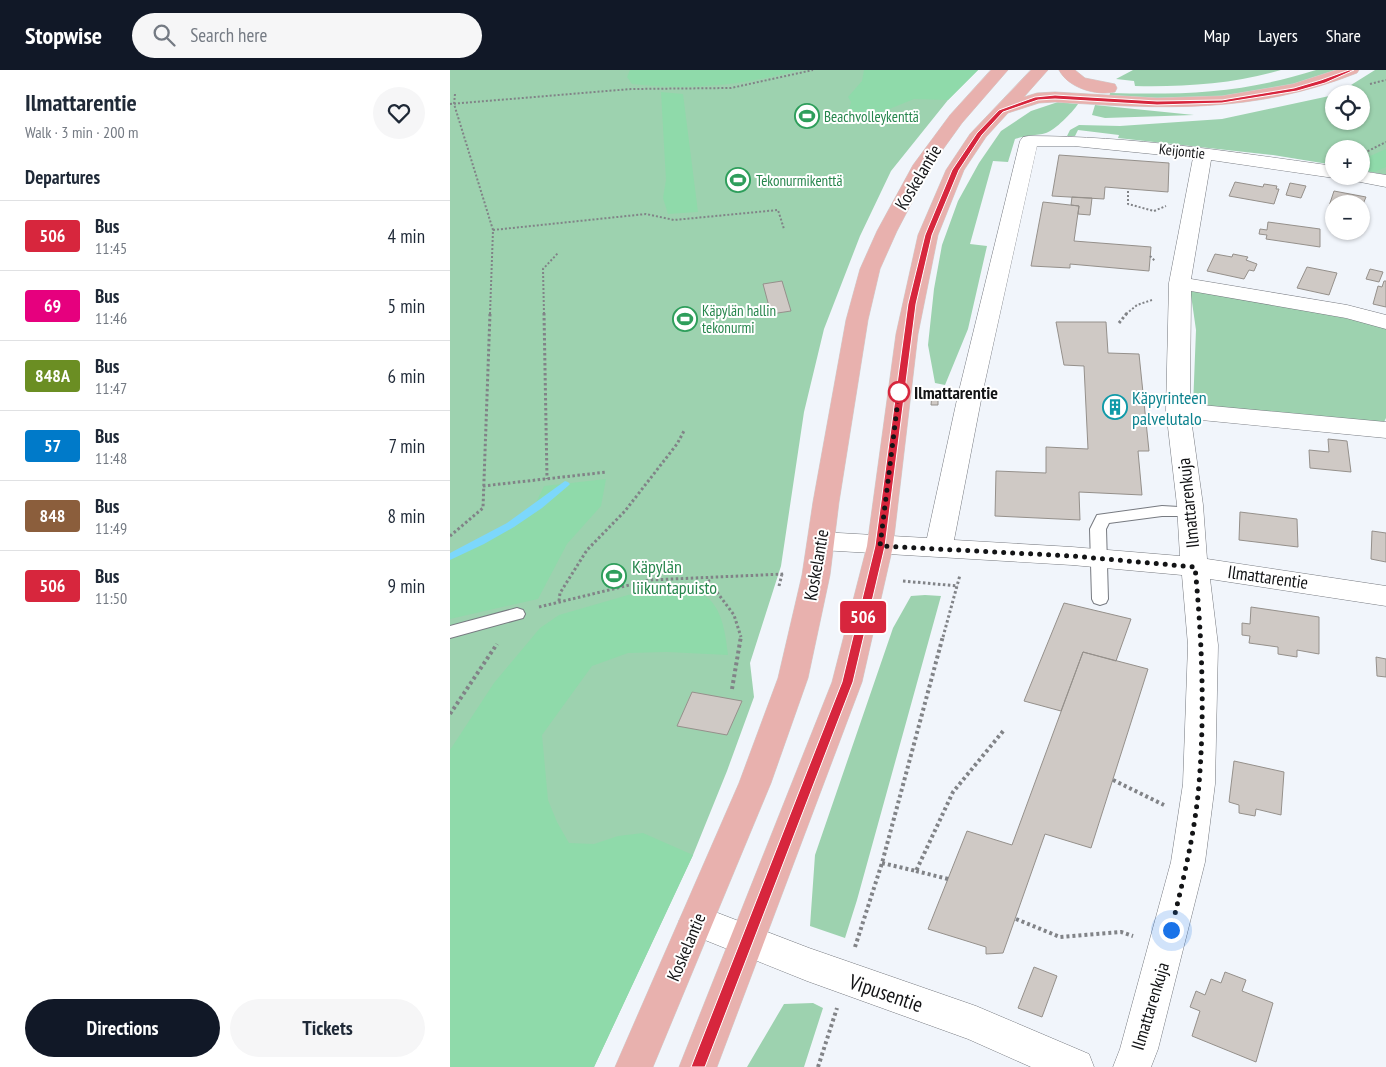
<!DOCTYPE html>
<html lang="en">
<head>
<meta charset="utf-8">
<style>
  :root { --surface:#fff; --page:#f6f6f7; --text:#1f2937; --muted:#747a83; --line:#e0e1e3; --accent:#111827 }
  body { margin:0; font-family:"PT Sans Narrow",sans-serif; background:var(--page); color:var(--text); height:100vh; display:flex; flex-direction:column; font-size:19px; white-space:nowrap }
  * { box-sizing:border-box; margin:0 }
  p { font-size:16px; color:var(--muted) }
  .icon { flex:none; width:28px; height:28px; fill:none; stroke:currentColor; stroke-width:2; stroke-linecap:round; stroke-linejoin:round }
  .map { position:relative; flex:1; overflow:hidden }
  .drawer { display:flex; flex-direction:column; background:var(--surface); width:450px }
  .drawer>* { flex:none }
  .badge { padding:0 10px; border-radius:4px; font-size:18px; line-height:32px }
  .buttons { position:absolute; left:875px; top:15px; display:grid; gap:10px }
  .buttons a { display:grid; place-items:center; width:45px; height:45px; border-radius:50%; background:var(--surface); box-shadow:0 1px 4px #0004; font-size:25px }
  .you { position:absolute; width:25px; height:25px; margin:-12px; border:4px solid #fff; border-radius:50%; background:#1a73e8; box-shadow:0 0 0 8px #1a73e833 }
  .map>.badge { position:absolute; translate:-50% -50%; box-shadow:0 0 0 2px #fff }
  h2 { padding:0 25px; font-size:19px; line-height:45px }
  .round { display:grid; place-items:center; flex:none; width:52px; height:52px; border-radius:26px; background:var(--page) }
  .head { display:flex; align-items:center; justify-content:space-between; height:85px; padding:0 25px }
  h1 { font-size:24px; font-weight:700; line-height:38px }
  .button { display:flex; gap:10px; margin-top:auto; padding:10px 25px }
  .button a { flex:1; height:58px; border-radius:30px; background:var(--accent); color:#fff; font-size:20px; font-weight:700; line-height:58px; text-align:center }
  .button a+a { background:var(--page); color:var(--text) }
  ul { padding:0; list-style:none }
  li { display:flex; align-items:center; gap:15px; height:70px; padding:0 25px; border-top:1px solid var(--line) }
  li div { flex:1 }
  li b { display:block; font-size:19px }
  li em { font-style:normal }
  li .badge { min-width:55px; font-weight:700; text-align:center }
  header { display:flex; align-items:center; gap:30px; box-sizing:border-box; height:70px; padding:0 25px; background:var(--accent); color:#fff }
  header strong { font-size:24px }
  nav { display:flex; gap:28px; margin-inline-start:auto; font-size:18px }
  .search { width:350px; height:45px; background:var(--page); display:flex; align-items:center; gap:12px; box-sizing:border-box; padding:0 18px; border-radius:28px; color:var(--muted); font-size:19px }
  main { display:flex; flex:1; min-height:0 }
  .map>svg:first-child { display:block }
</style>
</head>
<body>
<header>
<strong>Stopwise</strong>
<div class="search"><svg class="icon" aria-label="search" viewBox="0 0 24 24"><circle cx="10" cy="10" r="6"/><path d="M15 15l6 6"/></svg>Search here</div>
<nav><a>Map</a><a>Layers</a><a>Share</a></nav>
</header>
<main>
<section class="drawer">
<div class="head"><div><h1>Ilmattarentie</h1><p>Walk · 3 min · 200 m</p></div><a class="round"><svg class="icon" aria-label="heart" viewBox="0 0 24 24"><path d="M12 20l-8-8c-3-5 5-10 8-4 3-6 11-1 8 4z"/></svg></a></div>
<h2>Departures</h2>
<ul>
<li><span class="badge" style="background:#d7263d;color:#fff">506</span><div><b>Bus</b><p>11:45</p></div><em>4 min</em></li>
<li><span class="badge" style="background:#e6007e;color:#fff">69</span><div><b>Bus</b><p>11:46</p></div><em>5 min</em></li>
<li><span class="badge" style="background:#6b8e23;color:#fff">848A</span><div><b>Bus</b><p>11:47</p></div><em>6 min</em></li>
<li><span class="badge" style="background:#007ac9;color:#fff">57</span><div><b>Bus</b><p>11:48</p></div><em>7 min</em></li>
<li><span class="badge" style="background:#8b5e3c;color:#fff">848</span><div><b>Bus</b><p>11:49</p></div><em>8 min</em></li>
<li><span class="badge" style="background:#d7263d;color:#fff">506</span><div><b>Bus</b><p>11:50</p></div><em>9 min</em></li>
</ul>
<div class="button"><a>Directions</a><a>Tickets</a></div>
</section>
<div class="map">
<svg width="936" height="997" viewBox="0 0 936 997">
  <rect width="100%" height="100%" fill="#f1f5fb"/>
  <path fill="#9dd2af" d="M0,0H528L498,30L441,101L410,166L374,259L354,342L331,496L300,593L304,627L277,701L243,785L144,997H0Z
    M683,0H831C784,14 734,17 685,16L684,11L666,9Z
    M866,0H885C815,31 733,29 659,28L660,23C735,25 794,23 866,0Z
    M925,0H936V105L911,100V79H884V95L823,85L668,68L669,65L628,60L625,66H617L620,60L629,55L670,56L772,49L884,25V51H911V24H891L909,19L901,15Z
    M608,32L628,34C622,43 605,60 596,63C586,66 576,65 565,69L558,92L543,91L520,174L537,176L518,259L495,315L485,313L478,275L484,219L492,175L508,131L529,93L551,61L581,41Z
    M645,35L744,45L655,48L642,45Z
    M740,218L936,256V348L933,354L743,337L746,260Z
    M475,525L491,526L407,830L395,868L360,856L365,785L443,558L461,526Z
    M363,933L373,938L354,997H297L334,934Z"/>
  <path fill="#8fdaaa" d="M180,0H350C292,15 243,21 182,14L177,7Z
    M414,0H528L498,30L464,29L422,46L397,48L401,32L398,27L412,11Z
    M211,22L233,24L248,142L218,144L213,128L216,110Z
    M936,79V97L924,102L911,100V90Z
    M156,409L151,436L117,474L88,529L0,549V485L53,458L84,437L94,416Z
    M217,519C224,519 233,519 240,520C271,525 275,559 278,585L217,582L178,583L142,596L92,665L98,730L107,752L119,773L144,774L168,766L193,763L243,785L144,997H0V680L44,613L90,558L109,545L178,525Z"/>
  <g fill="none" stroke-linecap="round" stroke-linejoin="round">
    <path fill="#7cd7fc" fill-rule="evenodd" d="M115,411L118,412L120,414L118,416L92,438L64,457L34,474L0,490V483L57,453Z"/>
  </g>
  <path fill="#cfc9c5" stroke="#95908b" d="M609,85L719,93L718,122L655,117L654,129L602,126Z
    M785,112L813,117L814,114L827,116L826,119H829L824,134L779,126Z
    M840,113L856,116L851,128L836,125Z
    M884,121L916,127L911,139V134L879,136Z
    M622,127L642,128L640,145L628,144L629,136L621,135Z
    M593,132L629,136L624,171L701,177L699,201L620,194V198L581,196Z
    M818,152L870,159V177L816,169L817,165L809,164L810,159L817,160Z
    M765,184L782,187L783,184L798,187L796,190L807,194L804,201L799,200L794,209L757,201Z
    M857,197L887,203L879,225L847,218Z
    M920,199L933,202L929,212L916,209Z
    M332,211L341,241L321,244L313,214Z
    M934,211H936V237L923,234L928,216L932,217Z
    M606,252H656L658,283L689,284L699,381H688L692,425L629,422L630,450L545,446L546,401L596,403V377L638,379L634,296L614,295Z
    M482,324H488V335H481Z
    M878,369L897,371L901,402L860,398L859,380L879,382Z
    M790,442L847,449L848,477L789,470Z
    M922,461L936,463V492L921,489Z
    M614,533L681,549L666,591L633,582L611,641L574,631Z
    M801,537L869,547V584L847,580V587L828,584V577L799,573L800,566L792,565V553L800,554Z
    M633,582L698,599L641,778L595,764L553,883L536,884V877L478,859L517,761L562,775Z
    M926,587L936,589V607L927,606Z
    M242,622L292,631L277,665L227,656Z
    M784,691L834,702L831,745L806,739L805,746L789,743V735L779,732Z
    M584,897L607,906L592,947L568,938Z
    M775,902L796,910L792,921L823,933L806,992L742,966L750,941L740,937L746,921L755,925L761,909L771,913Z"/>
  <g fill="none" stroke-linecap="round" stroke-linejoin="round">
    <defs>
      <path id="service" d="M712,436L746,438L749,442L746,446H712L659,453L656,459L658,529L656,533L650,535L644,533L642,529L640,459L647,445Z
        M67,538L73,540L75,544L73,548L0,568V556Z"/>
      <path id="minor" d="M579,66C682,66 782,82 884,96V106H889L884,108L761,90L741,209L897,235L936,245V259L896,248L741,221L740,334L936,352V368L741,349L753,435L757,489L936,516V536L760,509L768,575L765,714L755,792L708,979L701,997H663L670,979L721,792L733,714L738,575L732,505L622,495L371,480L361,477L358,471L361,465L371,462L477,468L508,325L570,71L573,67ZM587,76H624L743,88L719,213L716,340L727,435L730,486L622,477L504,470L532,325Z
        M911,101L936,105V117L900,110L898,106H911Z
        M247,835L359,878L526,936L639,984L644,997H581L518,969L357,911L235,862L229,851L235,840Z"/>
      <path id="primary" d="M541,0H558L512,53L481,96L447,161L430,199L418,250L389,432L380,505L358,608L321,713L203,997H165L289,713L328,608L352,505L363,432L396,250L410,199L427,161L463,95L500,45Z
        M581,0H598L574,27L587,23L605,22L707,28L772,26L843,14L886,0H909L907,3C803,44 713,39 605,32L589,33L558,43L536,67L514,100L488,165L468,264L443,476L412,612L267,997H229L382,612L417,476L446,264L468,165L496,100L520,64Z
        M609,0H625L635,8L665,14L667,18L665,22C646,26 618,18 609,0Z"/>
    </defs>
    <use href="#service" stroke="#777a80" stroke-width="2"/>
    <use href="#minor" stroke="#777a80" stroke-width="1"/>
    <use href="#primary" stroke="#d0d0d0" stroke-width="1"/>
    <path stroke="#818387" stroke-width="2" stroke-dasharray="2 2" stroke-linecap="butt" d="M920,14L936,10
      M5,24L4,34L43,160L40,244
      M0,34L181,19L281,18L363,0
      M914,83L936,72
      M678,121V134L704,141L716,136
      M43,160L196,144L224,150L328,140L334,159
      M700,186L705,191
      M94,244L93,199L108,183
      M676,244L687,235L702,230"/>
    <path stroke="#818387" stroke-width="3" stroke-dasharray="2.5 2.5" stroke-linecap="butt" d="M94,243L97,409
      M669,253L677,243
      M33,416L157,402
      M0,466L33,438L40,243
      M258,510L284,545L291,567
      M453,511L508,516
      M329,516L332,504
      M109,531L110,523L137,480L175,441L227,374L234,361
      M89,537L200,510L334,504
      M493,567L510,505"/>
    <path stroke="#818387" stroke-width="4" stroke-dasharray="3 3" stroke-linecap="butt" d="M282,619L291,566
      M0,644L47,574
      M663,710L714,735
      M432,793L466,801L503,722L554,660
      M466,801L498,809
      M566,849L610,867L671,862L683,866
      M405,877L432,793L493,566
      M368,997L387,938"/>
    <use href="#service" fill="#fff" fill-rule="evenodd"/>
    <use href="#minor" fill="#fff" fill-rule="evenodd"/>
    <use href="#primary" fill="#e8b1ae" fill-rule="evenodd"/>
  </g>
  <path fill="#d7263d" stroke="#fff" d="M899,0H904L875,13L847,21L772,33L707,35L605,29L588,30L553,42L532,65L509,100L482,165L466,234L435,476L403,612L255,997H241L392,612L425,476L458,234L475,165L502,100L527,63L549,40L585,27L605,25L707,31L772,30L844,18L871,10Z"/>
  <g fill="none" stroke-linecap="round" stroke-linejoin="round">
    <path stroke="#131416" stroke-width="5" stroke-dasharray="0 9" d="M449,322L430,476L622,486L745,497C752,569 755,641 749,714C745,763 733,811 721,860"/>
  </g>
  <defs>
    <symbol id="stadium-ring" viewBox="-11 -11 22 22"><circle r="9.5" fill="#fff" stroke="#2e9e5b" stroke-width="1.5"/><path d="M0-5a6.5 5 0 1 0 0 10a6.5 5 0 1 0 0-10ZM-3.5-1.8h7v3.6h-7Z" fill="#2e9e5b"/></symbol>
    <symbol id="building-ring" viewBox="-11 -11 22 22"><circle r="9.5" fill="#fff" stroke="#0f9aa8" stroke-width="1.5"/><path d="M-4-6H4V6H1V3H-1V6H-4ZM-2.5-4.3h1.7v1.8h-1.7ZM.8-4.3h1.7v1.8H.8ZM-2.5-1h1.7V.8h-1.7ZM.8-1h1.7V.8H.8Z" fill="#0f9aa8"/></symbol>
  </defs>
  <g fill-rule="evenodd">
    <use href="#stadium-ring" x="343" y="32" width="28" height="28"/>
    <use href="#stadium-ring" x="274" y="96" width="28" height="28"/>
    <use href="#stadium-ring" x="221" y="235" width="28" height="28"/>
    <use href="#building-ring" x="651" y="323" width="28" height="28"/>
    <use href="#stadium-ring" x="150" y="492" width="28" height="28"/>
  </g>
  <circle fill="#fff" stroke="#d7263d" stroke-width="2.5" cx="449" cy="322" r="10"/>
  <g text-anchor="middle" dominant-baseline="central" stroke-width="4" stroke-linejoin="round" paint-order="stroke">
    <g font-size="15" fill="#27864d" stroke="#fff" text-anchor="start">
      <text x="374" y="46">Beachvolleykenttä</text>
      <text x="306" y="110">Tekonurmikenttä</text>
      <text x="252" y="240">Käpylän hallin<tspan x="252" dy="17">tekonurmi</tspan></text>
    </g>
    <g font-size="15" fill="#131416" stroke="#fff">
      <text transform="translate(732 81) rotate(6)">Keijontie</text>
    </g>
    <g font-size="18" fill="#131416" stroke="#fff">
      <text transform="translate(468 107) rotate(-59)">Koskelantie</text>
      <text transform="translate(738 433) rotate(-96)">Ilmattarenkuja</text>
      <text transform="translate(366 495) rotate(-80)">Koskelantie</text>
      <text transform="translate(818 507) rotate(8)">Ilmattarentie</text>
      <text transform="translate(236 877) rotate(-67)">Koskelantie</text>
      <text transform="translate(700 936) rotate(-73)">Ilmattarenkuja</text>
    </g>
    <g font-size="18" font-weight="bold" fill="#131416" stroke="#fff" text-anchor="start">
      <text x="464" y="322">Ilmattarentie</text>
    </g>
    <g font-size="18" fill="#0d838f" stroke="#fff" text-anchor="start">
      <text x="682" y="327">Käpyrinteen<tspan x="682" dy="21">palvelutalo</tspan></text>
    </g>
    <g font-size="18" fill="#27864d" stroke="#fff" text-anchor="start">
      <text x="182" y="496">Käpylän<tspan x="182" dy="21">liikuntapuisto</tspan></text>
    </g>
    <g font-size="21" fill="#131416" stroke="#fff">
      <text transform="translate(436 923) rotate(19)">Vipusentie</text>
    </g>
  </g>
</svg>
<div class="buttons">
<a><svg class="icon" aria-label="locate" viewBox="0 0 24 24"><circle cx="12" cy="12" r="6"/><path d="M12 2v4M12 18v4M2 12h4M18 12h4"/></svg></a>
<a>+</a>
<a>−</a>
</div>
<div class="you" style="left:721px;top:860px"></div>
<b class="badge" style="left:413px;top:547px;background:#d7263d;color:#fff">506</b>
</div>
</main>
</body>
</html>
